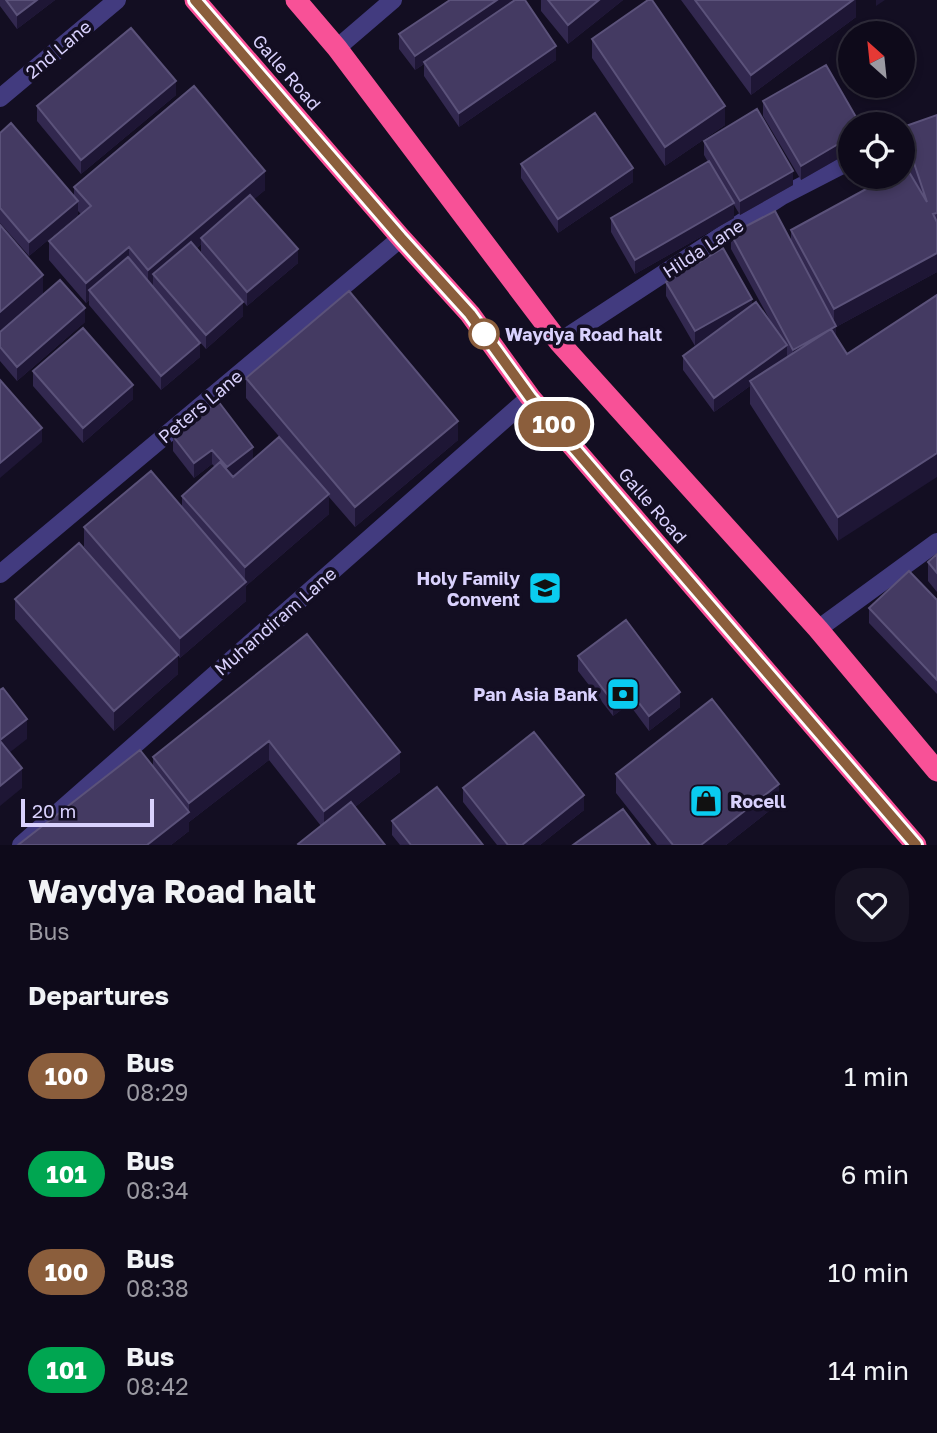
<!DOCTYPE html>
<html lang="en">
<head>
<meta charset="utf-8">
<style>
  :root { --surface:#0e0a1a; --page:#171323; --text:#f1f3f6; --muted:#9b9aa2; --line:#2e2b39 }
  body { margin:0; font-family:"Golos Text",sans-serif; background:var(--page); color:var(--text); height:100vh; display:flex; flex-direction:column; font-size:26px; white-space:nowrap }
  * { box-sizing:border-box; margin:0 }
  p { font-size:23px; color:var(--muted) }
  .icon { flex:none; width:38px; height:38px; fill:none; stroke:currentColor; stroke-width:2; stroke-linecap:round; stroke-linejoin:round }
  .map { position:relative; height:845px; overflow:hidden }
  .details { display:flex; flex-direction:column; background:var(--surface); flex:1 }
  .details>* { flex:none }
  .badge { padding:0 14px; border-radius:23px; font-size:24px; line-height:46px }
  .needle { width:46px; rotate:333deg }
  .fabs { position:absolute; left:838px; top:21px; display:grid; gap:14px }
  .fabs a { display:grid; place-items:center; width:77px; height:77px; border-radius:50%; background:var(--surface); box-shadow:0 4px 10px #0003,0 0 0 2px var(--line); font-size:35px }
  .scale { position:absolute; left:21px; bottom:18px; width:133px; box-sizing:border-box; padding-left:7px; border:4px solid #d9d1fd; border-top:0; font-size:19px; line-height:24px; white-space:nowrap; color:#d9d1fd; -webkit-text-stroke:5px #130e22; paint-order:stroke }
  .map>.badge { position:absolute; translate:-50% -50%; box-shadow:0 0 0 4px #fff }
  h2 { padding:0 28px; font-size:26px; line-height:63px }
  .round { display:grid; place-items:center; flex:none; width:74px; height:74px; border-radius:28px; background:var(--page) }
  .head { display:flex; align-items:center; justify-content:space-between; height:119px; padding:0 28px }
  h1 { font-size:33px; font-weight:700; line-height:52px }
  ul { padding:0; list-style:none }
  li { display:flex; align-items:center; gap:21px; height:98px; padding:0 28px }
  li div { flex:1 }
  li b { display:block; font-size:26px }
  li em { font-style:normal }
  li .badge { min-width:77px; font-weight:700; text-align:center }
  .map>svg:first-child { display:block }
</style>
</head>
<body>
<div class="map">
<svg width="937" height="845" viewBox="0 0 937 845">
  <rect width="100%" height="100%" fill="#130e22"/>
  <g fill="none" stroke-linecap="round" stroke-linejoin="round">
    <path stroke="#423b7f" stroke-width="18" d="M337,48L393,0
      M0,98L117,0
      M559,342L782,196L850,161
      M0,574L401,238
      M818,629L937,542
      M21,845L530,397"/>
    <path stroke="#f85197" stroke-width="21" d="M195,0L401,238L470,314L530,397L916,845
      M296,0L337,48L559,342L818,629L937,771"/>
  </g>
  <path fill="#32284f" d="M0,0H55L17,29L0,6Z
    M541,0H623L568,44L541,11Z
    M681,0H856V17L751,95Z
    M399,34L556,60L459,127L424,76V64L415,70L399,49Z
    M592,39L725,125L665,166L592,58Z
    M176,95L81,174L37,121V106Z
    M763,101L850,124V152L801,180L763,116Z
    M937,115V272L836,327V337L847,354L838,541L750,404V386L714,412L683,370V356L702,342L695,346L666,296V282L752,305L771,322L731,249V234L791,242V230L911,175L903,150V127Z
    M0,133L74,196V187L265,190L254,199L298,263L247,306L201,252V244L197,248L243,316L206,349L191,332L200,357L161,390L89,305V300L86,303L49,260V241L81,214L78,211V215L29,256L0,223Z
    M704,141L793,185L740,215L734,205V218L635,274L611,232V218L708,162L704,155Z
    M521,164L633,182L558,233L521,178Z
    M85,322L17,381L0,361V332Z
    M33,371L133,399L83,443L33,386Z
    M246,378L458,440L355,527L329,497V514L246,586V601L180,658L178,655V674L114,731L15,619V599L163,638L84,547V527L182,507V496L215,467L212,464L194,478L173,451V436L253,459L289,448L246,398Z
    M937,554V592L928,581V562Z
    M937,600V694L869,623V608Z
    M307,634L400,772L355,807L385,845H298L321,826L269,760L189,822V831L171,845H18L153,766V757Z
    M578,656L680,707L649,731L629,704L613,716L578,671Z
    M616,774L779,803L726,845H657L616,793Z
    M463,788L584,810L540,845H497L463,802Z
    M392,821L483,845H400L392,835Z"/>
  <path fill="#1e1635" d="M37,0H55L17,29V15Z
    M497,0H517L415,70V56Z
    M599,0H623L568,44V25Z
    M853,0H856V17L751,95V75Z
    M876,0H885L876,6Z
    M556,46V60L459,127V113Z
    M176,81V95L81,174V160Z
    M725,106V125L665,166V147Z
    M850,137V152L801,180V166Z
    M633,168V182L558,233V219Z
    M265,171V190L204,242L201,238V244L158,280L153,274V285L148,289V270Z
    M793,171V185L740,215V201Z
    M78,201V215L29,256V242Z
    M734,203V218L635,274V260Z
    M129,247V266L89,290V300L86,303V283Z
    M298,249V263L247,306V292Z
    M937,253V272L836,327V340L793,364V350L834,328V309Z
    M43,275V294L0,332V312Z
    M752,299V313L695,346V331Z
    M243,302V316L206,349V335Z
    M85,308V322L17,381V367Z
    M200,343V357L161,390V376Z
    M787,345V359L750,381V386L714,412V398Z
    M133,385V399L83,443V428Z
    M458,421V440L355,527V507Z
    M42,428V442L0,478V463Z
    M253,447V461L227,482V467Z
    M212,450V464L194,478V463Z
    M937,453V477L838,541V517Z
    M329,494V514L246,586V601L180,658V638L245,582V567Z
    M178,655V674L114,731V711Z
    M629,690V704L613,716V702Z
    M680,692V707L649,731V716Z
    M27,719V739L0,760V740Z
    M269,741V760L189,822V803Z
    M400,752V772L324,831V811Z
    M22,768V788L0,806V786Z
    M779,784V803L726,845H701Z
    M584,795V810L540,845H522Z
    M189,812V831L171,845H147Z"/>
  <path fill="#443a62" stroke="#5b527a" stroke-width="2" d="M6,0H37L17,15Z
    M450,0H497L415,56L399,34Z
    M515,0H525L556,46L459,113L424,62Z
    M548,0H599L568,25Z
    M648,0H652L725,106L665,147L592,39Z
    M695,0H853L751,75Z
    M131,28L176,81L81,160L37,106Z
    M826,65L860,124H850V137L801,166L763,101Z
    M194,86L265,171L148,270L129,247L86,283L49,241L91,206L74,187Z
    M757,109L793,171L740,201L704,141Z
    M595,113L633,168L558,219L521,164Z
    M937,115V213L933,214L937,222V253L834,309L791,230L888,177H903V169L906,167L927,202L903,130V127Z
    M11,123L78,201L29,242L0,208V133Z
    M709,161L734,203L635,260L611,218Z
    M250,195L298,249L247,292L201,238Z
    M775,211L836,326L793,350L731,234Z
    M0,225L43,275L0,312Z
    M191,242L243,302L206,335L153,274Z
    M723,248L752,299L695,331L666,282Z
    M128,257L200,343L161,376L89,290Z
    M60,280L85,308L17,367L0,347V332Z
    M349,291L458,421L355,507L246,378Z
    M937,295V453L838,517L750,381L831,329L847,354Z
    M756,302L787,345L714,398L683,356Z
    M83,328L133,385L83,428L33,371Z
    M0,380L42,428L0,463Z
    M218,401L253,447L227,467L212,450L194,463L173,436Z
    M279,437L329,494L245,567L182,496L220,462L233,477Z
    M151,471L246,582L180,638L84,527Z
    M79,543L178,655L114,711L15,599Z
    M937,554V573L928,562Z
    M909,571L937,600V680L869,608Z
    M626,620L680,692L649,716L629,690L613,702L578,656Z
    M307,634L400,752L324,811L269,741L189,803L153,757Z
    M3,688L27,719L0,740V690Z
    M712,699L779,784L701,845H673L616,774Z
    M534,732L584,795L522,845H508L463,788Z
    M0,741L22,768L0,786Z
    M140,750L189,812L147,845H18Z
    M437,787L483,845H411L392,821Z
    M351,802L385,845H299L298,844Z
    M623,809L650,845H573Z"/>
  <g fill="none" stroke-linecap="round" stroke-linejoin="round">
    <defs>
      <path id="line" d="M195,0L401,238L470,314L530,397L916,845"/>
    </defs>
    <use href="#line" stroke="#fff" stroke-width="16"/>
    <use href="#line" stroke="#8b5e3c" stroke-width="10"/>
  </g>
  <defs>
    <symbol id="school-square" viewBox="-11 -11 22 22"><rect x="-9" y="-9" width="18" height="18" rx="4" fill="#0accf0" stroke="#130e22"/><path d="M0-5L7-2L0 1L-7-2ZM-4 1L0 2.5L4 1V4Q0 6-4 4Z" fill="#111"/></symbol>
    <symbol id="bank-square" viewBox="-11 -11 22 22"><rect x="-9" y="-9" width="18" height="18" rx="4" fill="#0accf0" stroke="#130e22"/><path d="M-6-4H6V4H-6ZM0-2.3a2.3 2.3 0 1 0 0 4.6a2.3 2.3 0 1 0 0-4.6Z" fill="#111"/></symbol>
    <symbol id="shop-square" viewBox="-11 -11 22 22"><rect x="-9" y="-9" width="18" height="18" rx="4" fill="#0accf0" stroke="#130e22"/><path d="M-5-2.5h2.3a2.7 3.5 0 0 1 5.4 0H5L5.5 6h-11ZM-1.5-2.5h3a1.5 2.3 0 0 0-3 0Z" fill="#111"/></symbol>
  </defs>
  <g fill-rule="evenodd">
    <use href="#school-square" x="526" y="569" width="38" height="38"/>
    <use href="#bank-square" x="604" y="675" width="38" height="38"/>
    <use href="#shop-square" x="687" y="782" width="38" height="38"/>
  </g>
  <circle fill="#fff" stroke="#8b5e3c" stroke-width="3.5" cx="484" cy="334" r="14"/>
  <g text-anchor="middle" dominant-baseline="central" stroke-width="7" stroke-linejoin="round" paint-order="stroke">
    <g font-size="18" fill="#d9d1fd" stroke="#130e22">
      <text transform="translate(58 49) rotate(-40)">2nd Lane</text>
      <text transform="translate(287 72) rotate(49)">Galle Road</text>
      <text transform="translate(703 248) rotate(-33)">Hilda Lane</text>
      <text transform="translate(200 406) rotate(-40)">Peters Lane</text>
      <text transform="translate(653 505) rotate(49)">Galle Road</text>
      <text transform="translate(275 621) rotate(-41)">Muhandiram Lane</text>
    </g>
    <g font-size="18" font-weight="bold" fill="#d9d1fd" stroke="#130e22" text-anchor="start">
      <text x="505" y="334">Waydya Road halt</text>
    </g>
    <g font-size="18" font-weight="bold" fill="#d9d1fd" stroke="#130e22" text-anchor="end">
      <text x="520" y="578">Holy Family<tspan x="520" dy="21">Convent</tspan></text>
      <text x="598" y="694">Pan Asia Bank</text>
      <text x="730" y="801" text-anchor="start">Rocell</text>
    </g>
  </g>
</svg>
<div class="fabs">
<a><svg class="needle" viewBox="-14 -14 28 28"><path d="M0-13l5 13h-10z" fill="#e53935"/><path d="M0 13l5-13h-10z" fill="#9b9aa2"/></svg></a>
<a><svg class="icon" aria-label="locate" viewBox="0 0 24 24"><circle cx="12" cy="12" r="6"/><path d="M12 2v4M12 18v4M2 12h4M18 12h4"/></svg></a>
</div>
<div class="scale">20 m</div>
<b class="badge" style="left:554px;top:424px;background:#8b5e3c;color:#fff">100</b>
</div>
<section class="details">
<div class="head"><div><h1>Waydya Road halt</h1><p>Bus</p></div><a class="round"><svg class="icon" aria-label="heart" viewBox="0 0 24 24"><path d="M12 20l-8-8c-3-5 5-10 8-4 3-6 11-1 8 4z"/></svg></a></div>
<h2>Departures</h2>
<ul>
<li><span class="badge" style="background:#8b5e3c;color:#fff">100</span><div><b>Bus</b><p>08:29</p></div><em>1 min</em></li>
<li><span class="badge" style="background:#00a651;color:#fff">101</span><div><b>Bus</b><p>08:34</p></div><em>6 min</em></li>
<li><span class="badge" style="background:#8b5e3c;color:#fff">100</span><div><b>Bus</b><p>08:38</p></div><em>10 min</em></li>
<li><span class="badge" style="background:#00a651;color:#fff">101</span><div><b>Bus</b><p>08:42</p></div><em>14 min</em></li>
</ul>
</section>
</body>
</html>
